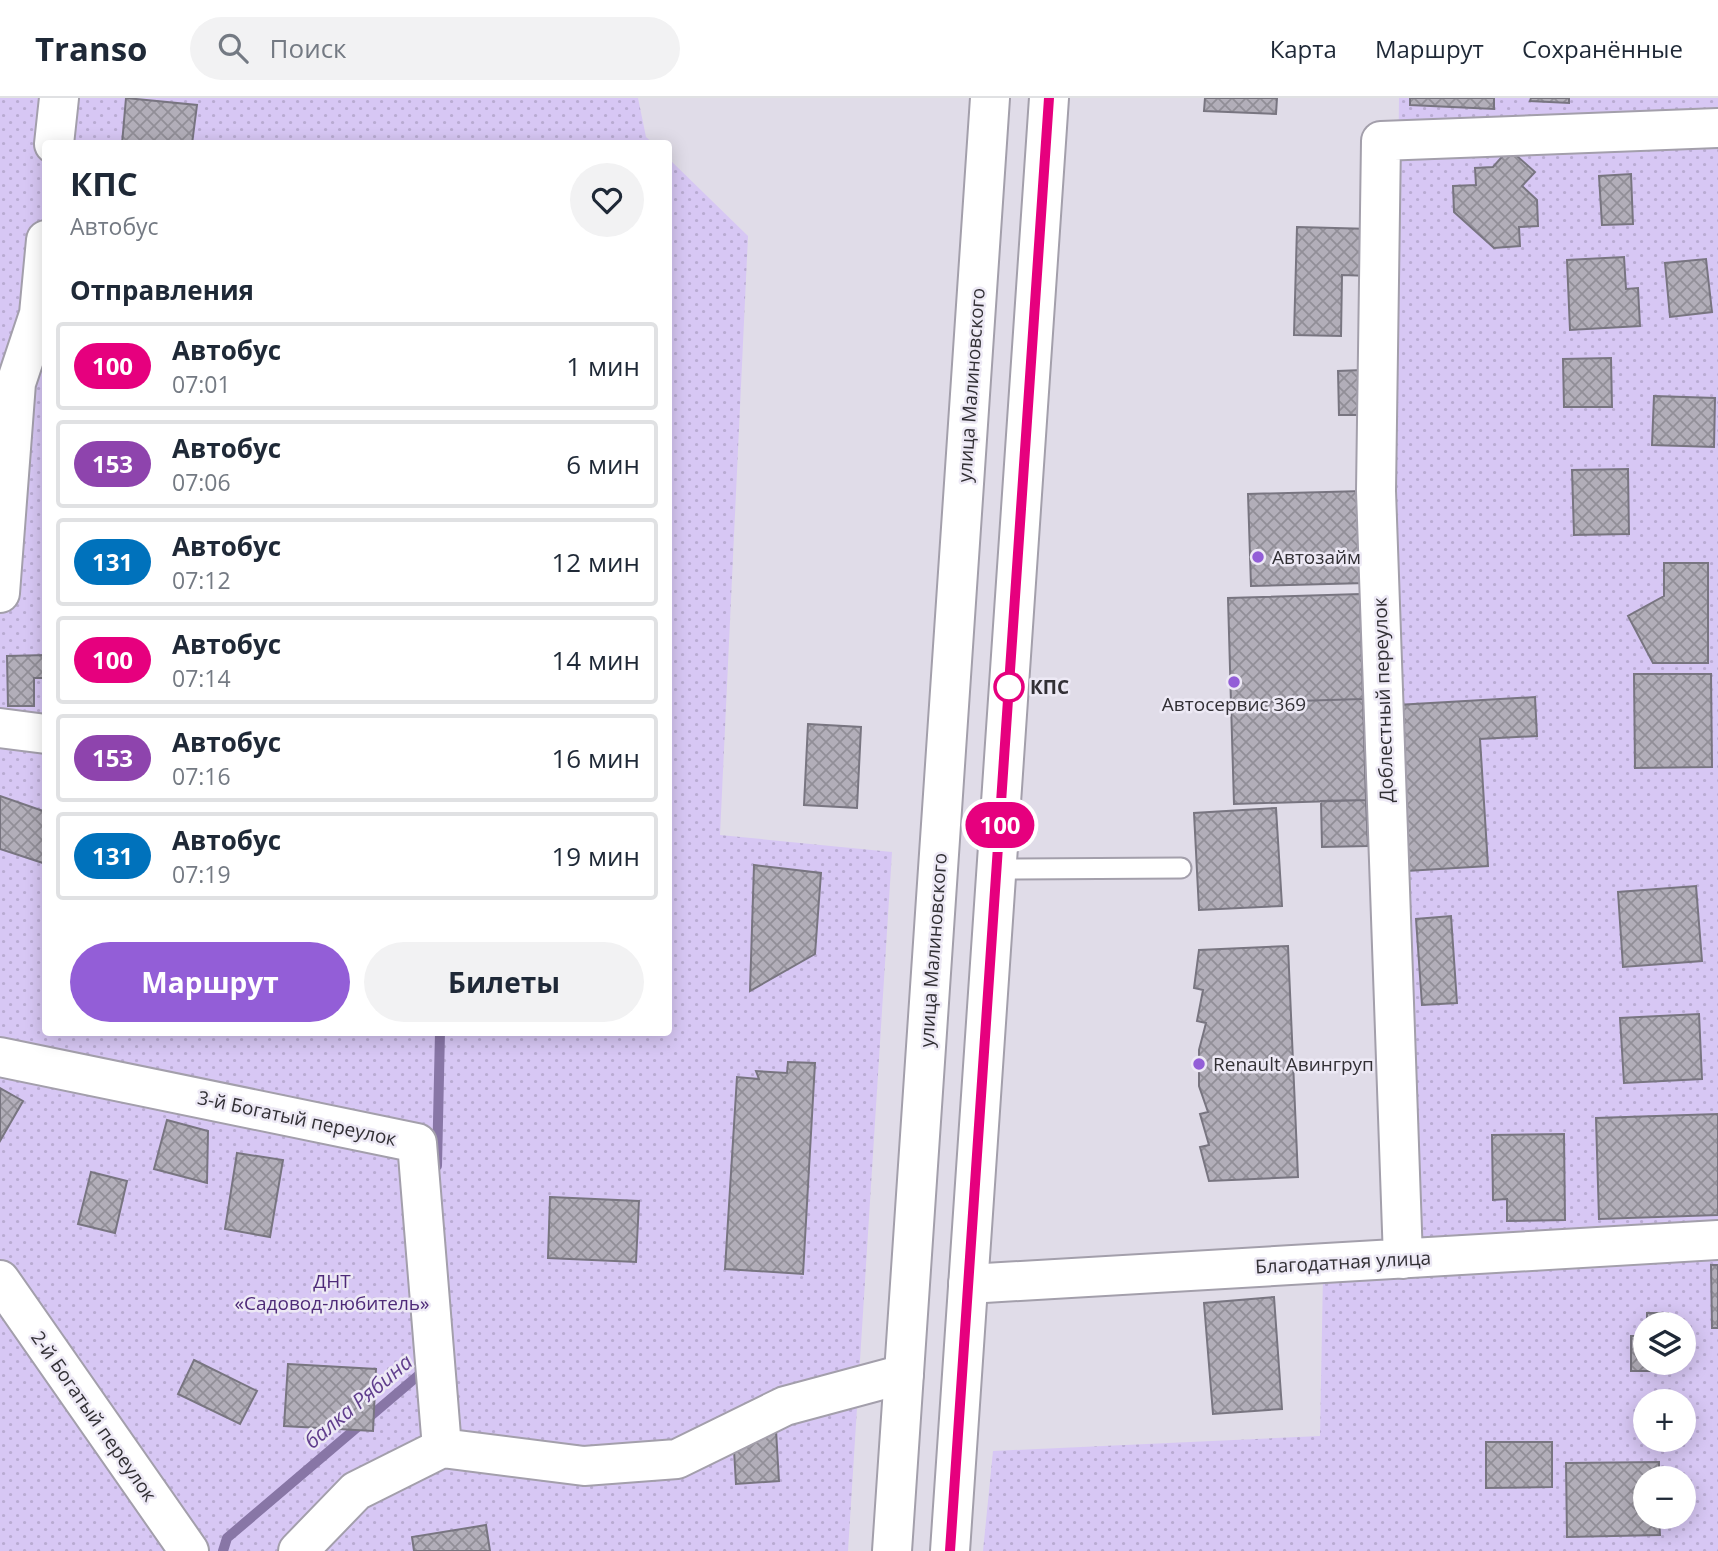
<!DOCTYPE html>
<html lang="ru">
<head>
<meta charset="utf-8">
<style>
  :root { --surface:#fff; --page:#f2f2f3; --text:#1f2937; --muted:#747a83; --line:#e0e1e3; --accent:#935ed7 }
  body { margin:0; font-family:"Open Sans",sans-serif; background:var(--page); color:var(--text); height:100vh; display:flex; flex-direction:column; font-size:26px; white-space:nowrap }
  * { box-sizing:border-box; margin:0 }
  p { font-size:23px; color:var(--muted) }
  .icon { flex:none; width:38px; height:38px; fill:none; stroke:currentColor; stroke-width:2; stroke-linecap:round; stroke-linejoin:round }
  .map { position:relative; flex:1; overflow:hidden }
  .sheet { position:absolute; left:42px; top:42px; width:630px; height:896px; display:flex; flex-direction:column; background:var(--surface); border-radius:7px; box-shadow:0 4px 18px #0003 }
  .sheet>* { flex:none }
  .badge { padding:0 14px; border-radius:23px; font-size:24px; line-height:46px }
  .fabs { position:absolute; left:1633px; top:1214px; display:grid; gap:14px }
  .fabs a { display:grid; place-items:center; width:63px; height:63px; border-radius:50%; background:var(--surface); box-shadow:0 4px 18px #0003; font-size:35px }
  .map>.badge { position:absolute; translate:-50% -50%; box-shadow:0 0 0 4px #fff }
  h2 { padding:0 28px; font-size:26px; line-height:63px }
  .round { display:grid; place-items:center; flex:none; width:74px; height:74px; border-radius:37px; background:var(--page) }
  .head { display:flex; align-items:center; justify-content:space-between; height:119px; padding:0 28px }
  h1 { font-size:33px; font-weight:700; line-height:52px }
  .cta { display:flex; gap:14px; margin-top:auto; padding:14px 28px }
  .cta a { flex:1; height:80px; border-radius:42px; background:var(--accent); color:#fff; font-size:28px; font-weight:700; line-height:80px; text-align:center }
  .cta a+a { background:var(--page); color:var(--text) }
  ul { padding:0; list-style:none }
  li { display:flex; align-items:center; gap:21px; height:88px; margin:0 14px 10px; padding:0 14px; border:4px solid var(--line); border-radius:7px }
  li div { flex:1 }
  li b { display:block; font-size:26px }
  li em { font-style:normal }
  li .badge { min-width:77px; font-weight:700; text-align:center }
  header { display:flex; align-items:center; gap:42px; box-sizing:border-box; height:98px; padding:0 35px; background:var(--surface); border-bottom:2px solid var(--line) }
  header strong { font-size:33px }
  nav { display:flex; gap:38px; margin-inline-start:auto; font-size:24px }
  .search { width:490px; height:63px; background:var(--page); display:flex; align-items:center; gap:18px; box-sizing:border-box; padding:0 24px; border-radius:38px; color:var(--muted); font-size:26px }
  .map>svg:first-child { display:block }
</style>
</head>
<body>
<header>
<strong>Transo</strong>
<div class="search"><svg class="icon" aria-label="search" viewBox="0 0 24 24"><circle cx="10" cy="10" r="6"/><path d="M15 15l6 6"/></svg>Поиск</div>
<nav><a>Карта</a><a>Маршрут</a><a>Сохранённые</a></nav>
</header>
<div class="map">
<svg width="1718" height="1453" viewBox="0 0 1718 1453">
  <defs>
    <pattern id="garden-dots" width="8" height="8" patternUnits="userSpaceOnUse" patternTransform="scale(1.75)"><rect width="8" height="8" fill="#d7c7f4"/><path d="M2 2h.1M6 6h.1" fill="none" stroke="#b9abd2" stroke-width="1.8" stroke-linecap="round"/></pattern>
    <pattern id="building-cross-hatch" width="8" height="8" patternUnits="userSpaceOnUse" patternTransform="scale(1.75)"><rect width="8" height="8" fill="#b2aeb9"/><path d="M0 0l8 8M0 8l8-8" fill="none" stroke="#918e97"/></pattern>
  </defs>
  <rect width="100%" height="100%" fill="#e0dce8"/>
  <path fill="url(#garden-dots)" fill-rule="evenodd" d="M0,0H638L646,39L653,45L46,46V934H668L669,61L748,138L720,737L892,754L848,1453H0Z
    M1399,0H1718V1453H983L993,1353L1320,1338L1323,1176L1417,1172L1393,555ZM1645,1227H1684V1265H1645ZM1645,1304H1684V1342H1645ZM1645,1381H1684V1419H1645Z"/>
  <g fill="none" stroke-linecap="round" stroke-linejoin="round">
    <path stroke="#8876a6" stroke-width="10" d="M437,1068L440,934
      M223,1453L227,1440L427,1270"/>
  </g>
  <path fill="url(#building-cross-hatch)" stroke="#787580" stroke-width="2" d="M126,0L197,7L192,46H122Z
    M1205,0H1277L1276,16L1204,13Z
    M1410,0H1494V11L1410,7Z
    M1531,0H1569V5L1530,3Z
    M1509,51L1535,74L1522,88L1537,102L1538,128L1519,129L1520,148L1494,150L1454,114L1453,88L1476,87L1475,70L1493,69Z
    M1631,76L1633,126L1602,127L1599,78Z
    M1297,129L1372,131L1370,178L1342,177L1341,238L1294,237Z
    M1624,159L1626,191L1638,190L1640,228L1570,232L1567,162Z
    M1706,161L1712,214L1670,219L1665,165Z
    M1611,260L1612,309H1564L1563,261Z
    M1362,272L1363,317H1339L1338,273Z
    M1654,298L1715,300L1714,349L1652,347Z
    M1628,371L1629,436L1574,437L1572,372Z
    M1363,393L1366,485L1251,488L1248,396Z
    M1664,465H1708V565H1653L1628,518L1664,498Z
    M1360,496L1363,601L1231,605L1228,500Z
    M46,557V580H34V608H8L7,558Z
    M1634,576H1711L1712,669L1635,670Z
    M1535,599L1537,638L1480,641L1488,768L1407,773L1397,607Z
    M1363,601L1366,702L1234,706L1231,605Z
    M808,626L861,629L857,710L804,707Z
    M0,698L46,714V766L0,751Z
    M1366,702L1368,748L1322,749L1321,703Z
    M1276,710L1282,808L1199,812L1194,715Z
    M754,767L821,775L815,856L750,893Z
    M1696,788L1702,863L1623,869L1618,794Z
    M1451,818L1457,905L1422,907L1416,821Z
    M1288,848L1298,1079L1209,1083L1200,1049L1209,1047L1200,1016L1208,1014L1199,988V952L1206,925L1197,923L1203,892L1194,890L1199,852Z
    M1699,916L1702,981L1624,985L1620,920Z
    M788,964L815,965L803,1176L725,1171L737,979L759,981L756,973L787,975Z
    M0,990L23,1003L0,1043Z
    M1718,1016V1117L1599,1121L1596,1020Z
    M167,1022L208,1033L207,1085L154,1071Z
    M1564,1036L1565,1122L1507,1123V1101L1493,1102L1492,1037Z
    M237,1055L283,1062L270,1139L225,1131Z
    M91,1074L127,1083L115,1135L78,1126Z
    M550,1099L639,1103L636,1164L548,1160Z
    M1711,1167H1718V1230H1712Z
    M1274,1199L1282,1311L1213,1316L1204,1205Z
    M1647,1215H1668V1227H1647Z
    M1631,1238H1645V1265H1668V1273H1631Z
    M194,1262L257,1293L240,1326L178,1296Z
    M288,1266L376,1271L373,1333L284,1328Z
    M776,1332L779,1383L736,1386L733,1335Z
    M1486,1344H1552V1389L1486,1390Z
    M1659,1364V1381H1645V1419H1659L1660,1437L1567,1439L1566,1365Z
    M486,1427L490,1453H414L412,1439Z"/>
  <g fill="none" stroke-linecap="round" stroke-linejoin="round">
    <defs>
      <path id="service" d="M997,771L1181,770"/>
      <path id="minor" d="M54,46L59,0
        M0,495L16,285L39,216L46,142
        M0,630L46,636
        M0,959L417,1045L442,1350
        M1403,1161L1376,393L1381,43L1718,30
        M0,1182L189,1453
        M968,1186L1718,1142
        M298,1453L356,1393L442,1350L584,1368L677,1361L785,1308L904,1276"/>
      <path id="trunk" d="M892,1453L990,0
        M950,1453L1049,0"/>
    </defs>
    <use href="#service" stroke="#a39fab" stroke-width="23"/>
    <use href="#minor" stroke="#a39fab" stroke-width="42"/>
    <use href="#trunk" stroke="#a39fab" stroke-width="42"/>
    <use href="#service" stroke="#fff" stroke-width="19"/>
    <use href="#minor" stroke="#fff" stroke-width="38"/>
    <use href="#trunk" stroke="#fff" stroke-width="38"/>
  </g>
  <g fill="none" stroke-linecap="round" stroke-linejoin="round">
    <defs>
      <path id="line" d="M950,1453L1049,0"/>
    </defs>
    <use href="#line" stroke="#fff" stroke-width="16"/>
    <use href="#line" stroke="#e6007e" stroke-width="10"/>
  </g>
  <g fill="#935ed7" stroke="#ede9f5" stroke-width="2.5">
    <circle cx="1258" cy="459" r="7"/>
    <circle cx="1234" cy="584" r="7"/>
    <circle cx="1199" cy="966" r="7"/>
  </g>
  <circle fill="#fff" stroke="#e6007e" stroke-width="3.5" cx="1009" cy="589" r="14"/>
  <g text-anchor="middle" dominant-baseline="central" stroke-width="5" stroke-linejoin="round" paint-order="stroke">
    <g font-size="19" fill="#323035" stroke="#ede9f5">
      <text transform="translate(971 287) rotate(-86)">улица Малиновского</text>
      <text transform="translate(1383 602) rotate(-92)">Доблестный переулок</text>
      <text transform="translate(933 852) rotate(-86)">улица Малиновского</text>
      <text transform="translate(297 1020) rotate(12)">3-й Богатый переулок</text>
      <text transform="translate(1343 1164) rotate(-3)">Благодатная улица</text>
      <text transform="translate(94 1318) rotate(55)">2-й Богатый переулок</text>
    </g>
    <g font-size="19" fill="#323035" stroke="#ede9f5" text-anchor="start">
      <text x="1272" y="459">Автозайм</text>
      <text x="1234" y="606" text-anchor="middle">Автосервис 369</text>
      <text x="1213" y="966">Renault Авингруп</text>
    </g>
    <g font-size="19" font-weight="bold" fill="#323035" stroke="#ede9f5" text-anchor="start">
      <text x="1030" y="589">КПС</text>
    </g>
    <g font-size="19" fill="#4e2a78" stroke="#ede9f5">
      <text x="332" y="1183">ДНТ<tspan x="332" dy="22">«Садовод-любитель»</tspan></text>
    </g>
    <g font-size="21" font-style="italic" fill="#603e8d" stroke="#ede9f5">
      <text transform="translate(358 1303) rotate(-40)">балка Рябина</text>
    </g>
  </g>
</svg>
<div class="fabs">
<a><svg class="icon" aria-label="layers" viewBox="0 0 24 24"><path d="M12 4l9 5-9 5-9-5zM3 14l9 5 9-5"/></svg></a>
<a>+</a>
<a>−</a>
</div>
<b class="badge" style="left:1000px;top:727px;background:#e6007e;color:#fff">100</b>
<section class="sheet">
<div class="head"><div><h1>КПС</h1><p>Автобус</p></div><a class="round"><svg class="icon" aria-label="heart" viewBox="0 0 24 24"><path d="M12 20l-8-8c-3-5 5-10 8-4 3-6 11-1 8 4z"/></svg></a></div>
<h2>Отправления</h2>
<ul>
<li><span class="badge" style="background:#e6007e;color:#fff">100</span><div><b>Автобус</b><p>07:01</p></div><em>1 мин</em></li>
<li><span class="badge" style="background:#8e44ad;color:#fff">153</span><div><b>Автобус</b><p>07:06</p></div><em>6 мин</em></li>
<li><span class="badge" style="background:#0072bc;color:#fff">131</span><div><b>Автобус</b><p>07:12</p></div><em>12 мин</em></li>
<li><span class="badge" style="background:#e6007e;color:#fff">100</span><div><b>Автобус</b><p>07:14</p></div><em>14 мин</em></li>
<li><span class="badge" style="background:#8e44ad;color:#fff">153</span><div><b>Автобус</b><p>07:16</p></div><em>16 мин</em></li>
<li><span class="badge" style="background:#0072bc;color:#fff">131</span><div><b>Автобус</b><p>07:19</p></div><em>19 мин</em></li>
</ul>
<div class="cta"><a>Маршрут</a><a>Билеты</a></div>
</section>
</div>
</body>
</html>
